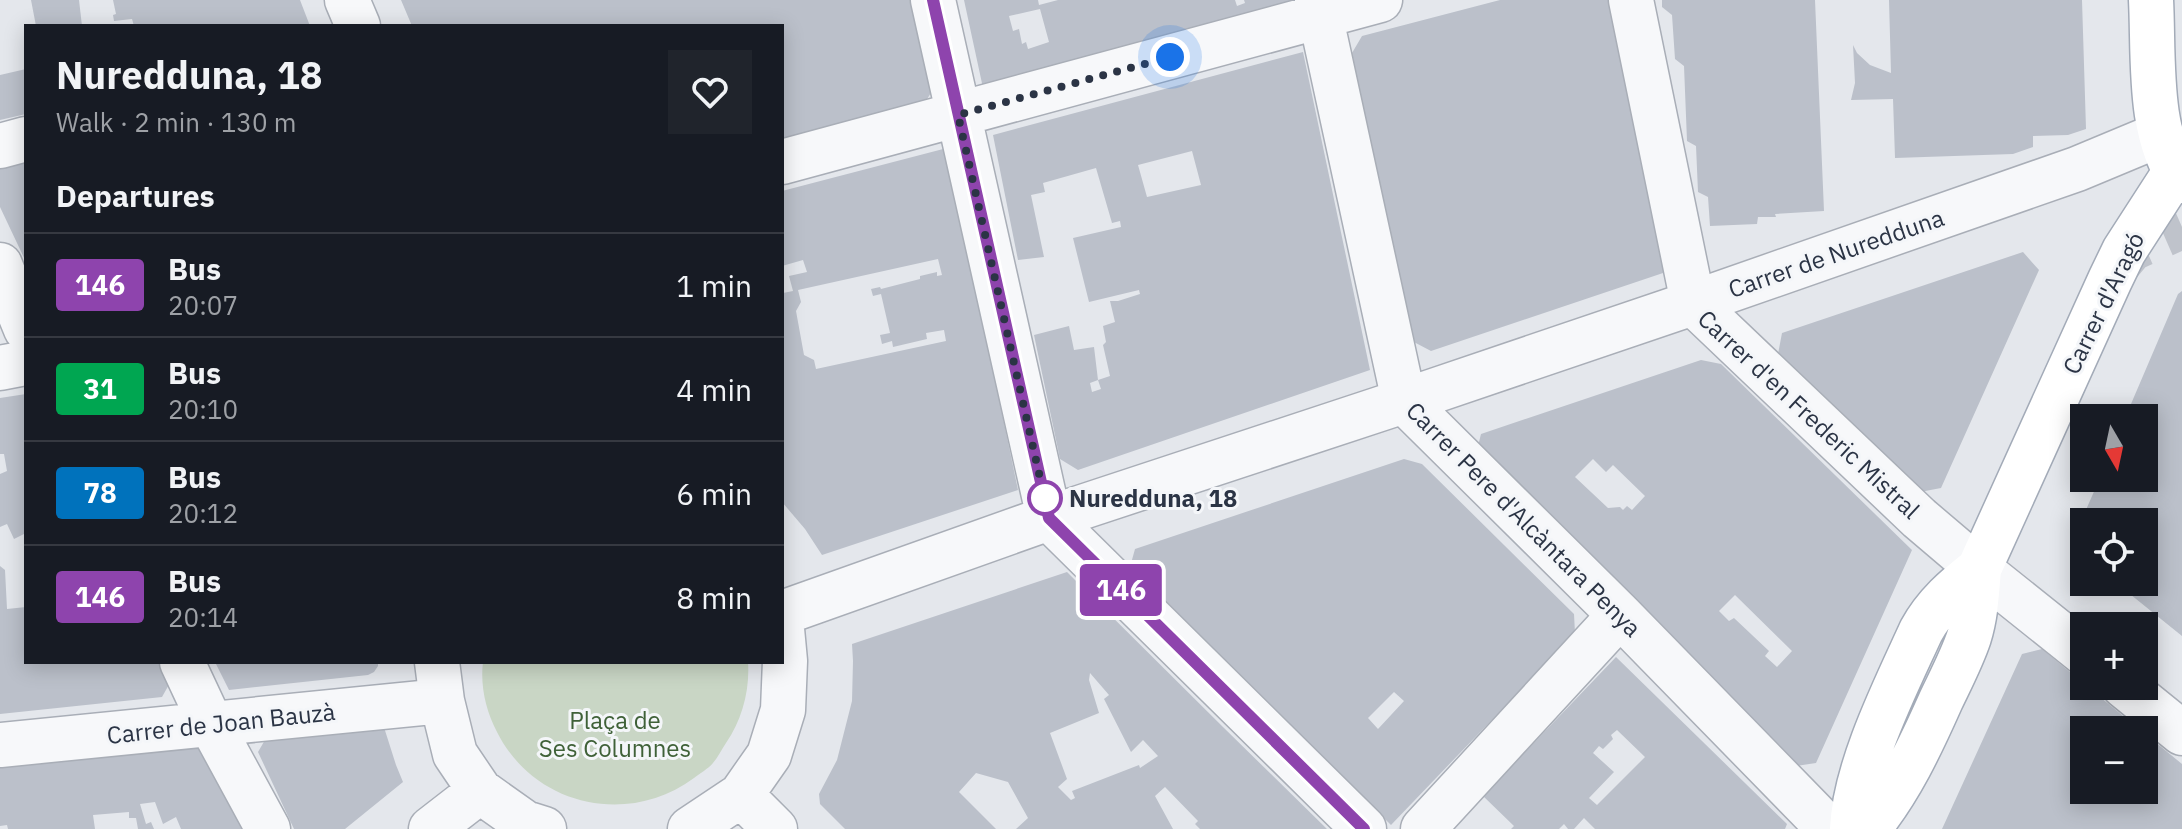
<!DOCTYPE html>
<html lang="en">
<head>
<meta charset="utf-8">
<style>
  :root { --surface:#171b24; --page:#20242c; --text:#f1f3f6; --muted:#9ea1a6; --line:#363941 }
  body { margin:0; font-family:"IBM Plex Sans",sans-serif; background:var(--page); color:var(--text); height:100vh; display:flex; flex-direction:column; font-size:30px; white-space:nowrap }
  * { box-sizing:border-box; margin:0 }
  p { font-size:26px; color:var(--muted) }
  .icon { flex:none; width:44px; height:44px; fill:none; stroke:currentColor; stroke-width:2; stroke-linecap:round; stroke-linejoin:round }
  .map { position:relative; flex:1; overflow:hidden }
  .panel { position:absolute; left:24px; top:24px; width:760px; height:640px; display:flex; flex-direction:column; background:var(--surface); border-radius:0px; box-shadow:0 4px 20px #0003 }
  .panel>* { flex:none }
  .badge { padding:0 16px; border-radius:6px; font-size:28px; line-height:52px }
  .needle { width:52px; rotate:171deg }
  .tools { position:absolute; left:2070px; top:404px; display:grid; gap:16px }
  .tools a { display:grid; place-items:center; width:88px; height:88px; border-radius:0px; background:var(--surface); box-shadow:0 4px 20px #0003; font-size:40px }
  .you { position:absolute; width:40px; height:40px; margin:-20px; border:6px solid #fff; border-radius:50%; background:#1a73e8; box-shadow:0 0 0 12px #1a73e833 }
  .map>.badge { position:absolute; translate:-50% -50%; box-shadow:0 0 0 4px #fff }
  h2 { padding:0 32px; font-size:30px; line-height:72px }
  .round { display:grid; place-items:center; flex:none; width:84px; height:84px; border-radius:0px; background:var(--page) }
  .head { display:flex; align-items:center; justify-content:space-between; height:136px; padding:0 32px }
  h1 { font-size:38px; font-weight:700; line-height:60px }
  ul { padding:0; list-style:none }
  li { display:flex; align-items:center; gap:24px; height:104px; padding:0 32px; border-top:2px solid var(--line) }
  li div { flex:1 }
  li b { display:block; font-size:30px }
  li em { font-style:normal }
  li .badge { min-width:88px; font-weight:700; text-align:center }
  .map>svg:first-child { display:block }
</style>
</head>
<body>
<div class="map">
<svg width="2182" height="829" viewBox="0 0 2182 829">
  <rect width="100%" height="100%" fill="#e4e7ec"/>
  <path fill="#c9d6c5" d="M483,662H748C750,690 742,720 726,743C722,749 718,757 713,763C708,769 700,773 694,778C628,827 534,806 497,732C486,711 480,686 483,662Z"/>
  <path fill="#bbc0ca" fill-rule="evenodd" d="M31,0H79L82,26H36Z
    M113,0H300L310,26H229V24L224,26H134L132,19L114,21L113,15L116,14Z
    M401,0H915L934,88L924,104L782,143V26H412Z
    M964,0H1038L1039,5L1058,0H1235L1237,6L1245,3L1244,0H1292L1293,5L983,88ZM1040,9L1049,42L1028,49L1026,42L1022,44L1019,29L1013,31L1009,16Z
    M1500,0H1609L1666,272L1431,351L1412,341L1352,53L1362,36Z
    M1662,0H1815L1824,211L1775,214L1776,217H1758L1757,224L1710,226L1708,197L1698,192L1696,146L1687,141L1684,66L1675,59L1672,15L1662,7Z
    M1889,0H2082L2086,129L2068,135L2033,136V147L2013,154L1895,158L1893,99L1851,100L1855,83L1853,45L1857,53L1870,65L1891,73Z
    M1303,52L1370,370L1078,470L1060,459L1034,335L1069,326L1074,350L1094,347L1098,380L1090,383L1092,392L1101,389L1098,380L1110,376L1103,345L1106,342L1103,326L1115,322L1110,301H1118L1140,294L1139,290L1089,302L1073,238L1121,227L1120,221L1112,223L1096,168L1043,183L1045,192L1031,195L1044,257L1018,260L993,135ZM1192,151L1201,185L1147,197L1138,165Z
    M26,69V114L0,120V75Z
    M947,148L1018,490L822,555L805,529L782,502V297L783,293L793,291L789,276L807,272L803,260L782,266V191ZM938,259L942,275L937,276V272L920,276V279L881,289L880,287L871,289L873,296L881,294L890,333L880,335L882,344L892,341L893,347L927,339L926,333L944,330L946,341L816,369L814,360L804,355L796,311L801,302L798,290Z
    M26,163V262L0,207V169Z
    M2023,252L2039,270L1941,488L1920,492L1778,354L1782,333Z
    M2182,291V636L2115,582H2144V522H2084V557L2070,546L2100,478H2144V418H2125L2178,294Z
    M1701,360L1721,364L1912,550L1816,763L1796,766L1477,450L1481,434ZM1593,459L1606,472L1613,465L1645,496L1632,510L1627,506L1623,510L1620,507L1608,508L1575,477ZM1735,595L1792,651L1777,667L1765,656L1769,651L1734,618L1729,621L1719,611Z
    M26,394V533L14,539L7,524L0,527V474L7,471L4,454H0V398Z
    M1404,459L1422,464L1574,614L1575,633L1391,825L1130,567L1135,549ZM1394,692L1404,701L1378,729L1368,718Z
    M0,566L5,570L7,609L26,607V662H162L171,681L162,697L0,714Z
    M1067,572L1223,727L1327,829H1200L1195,824L1198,821L1165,787L1155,796L1173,829H1016L1028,818L1008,782L976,773L959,792L996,829H845L820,804L819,794L837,760L852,701L853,661L852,644ZM1090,673L1109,695L1104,699L1131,752L1143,740L1158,756L1140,768L1139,765L1072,791L1075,798L1071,800L1058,787L1067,779L1050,733L1099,713L1089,680Z
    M2042,649L2140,730H2084V790H2144V733L2182,764V829H1942L2022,654Z
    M1616,657L1787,824L1785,829H1595L1584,818L1574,829H1568L1564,824L1559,829H1511L1514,826L1483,796ZM1617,730L1645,757L1597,805L1589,798L1614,772L1593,753L1599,746L1603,749L1613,739L1611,735Z
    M215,662H378V666L374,672L368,675L229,690Z
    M382,721L396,765L403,782L345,829H294L258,752L269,733Z
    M190,741L203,747L242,829H181L176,817L163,824L155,802L140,804L146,824L151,822L154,829H138L136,818H129V812L93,815L95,829H8L7,825L0,826V761Z"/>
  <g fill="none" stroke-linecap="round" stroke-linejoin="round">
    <path stroke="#bfc3cb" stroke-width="44" stroke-dasharray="44 22" stroke-linecap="butt" d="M2112,273L2132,249L2182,227"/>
    <defs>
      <path id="minor" d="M347,0L358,26
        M933,0L1049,518L1364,829
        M1317,0L1404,401L1620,615L1829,829
        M1631,0L1693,303L1919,518L1979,569L2084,653
        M0,146L26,139
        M782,162L1380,0
        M0,265L26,329
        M0,368L26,363
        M782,613L1049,518L1404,401L1693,303L2077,169L2161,134
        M182,662L211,724L268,829
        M437,662L442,701L455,754L480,791L525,823L544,829
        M2124,686L2182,733
        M0,745L442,701
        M741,795L775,829
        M431,829L480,791
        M690,829L741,795L769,755L783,710L785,661L782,629
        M1423,829L1620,615"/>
      <path id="major" d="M2151,0C2154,56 2147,135 2182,181
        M1852,829C1855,767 1895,688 1921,631C1935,605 1956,587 1979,569
        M1868,829C1900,790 1921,745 1941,700C1951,679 1962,658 1969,637C1976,615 1977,592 1979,569L2110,280L2124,251L2175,172"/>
    </defs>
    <use href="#minor" stroke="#a9aeb7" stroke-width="47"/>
    <use href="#major" stroke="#a3abb8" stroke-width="47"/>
    <use href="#minor" stroke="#f7f8fa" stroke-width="44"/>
    <use href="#major" stroke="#fff" stroke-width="44"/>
  </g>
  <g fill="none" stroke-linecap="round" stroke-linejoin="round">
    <defs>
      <path id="line" d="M933,0L1049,518L1364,829"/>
    </defs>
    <use href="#line" stroke="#fff" stroke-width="18"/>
    <use href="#line" stroke="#8e44ad" stroke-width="12"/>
    <path stroke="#2b3445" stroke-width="8" stroke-dasharray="0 14.4" d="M1045,498V500L958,115L1170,57"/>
  </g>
  <circle fill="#fff" stroke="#8e44ad" stroke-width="4" cx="1045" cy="498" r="16"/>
  <g text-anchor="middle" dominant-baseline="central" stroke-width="6" stroke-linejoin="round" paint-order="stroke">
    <g font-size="24" fill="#2b3445" stroke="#f4f6f9">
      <text transform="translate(1836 253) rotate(-19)">Carrer de Nuredduna</text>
      <text transform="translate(2103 303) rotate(-64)">Carrer d'Aragó</text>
      <text transform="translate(1809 414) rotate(43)">Carrer d'en Frederic Mistral</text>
      <text transform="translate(1524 519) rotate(45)">Carrer Pere d'Alcàntara Penya</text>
      <text transform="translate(221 723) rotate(-6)">Carrer de Joan Bauzà</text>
    </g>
    <g font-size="24" font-weight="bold" fill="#2b3445" stroke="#f4f6f9" text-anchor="start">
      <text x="1069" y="498">Nuredduna, 18</text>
    </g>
    <g font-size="24" fill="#3f6138" stroke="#f4f6f9">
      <text x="615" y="720">Plaça de<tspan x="615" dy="28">Ses Columnes</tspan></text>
    </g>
  </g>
</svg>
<div class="tools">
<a><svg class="needle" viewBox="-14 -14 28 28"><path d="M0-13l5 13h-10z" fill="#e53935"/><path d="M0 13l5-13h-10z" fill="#9ea1a6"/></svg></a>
<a><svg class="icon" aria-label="locate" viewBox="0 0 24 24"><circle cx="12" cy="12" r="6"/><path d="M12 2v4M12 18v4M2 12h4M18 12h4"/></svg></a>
<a>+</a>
<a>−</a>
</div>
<div class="you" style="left:1170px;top:57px"></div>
<b class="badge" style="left:1121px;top:590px;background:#8e44ad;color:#fff">146</b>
<section class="panel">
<div class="head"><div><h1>Nuredduna, 18</h1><p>Walk · 2 min · 130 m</p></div><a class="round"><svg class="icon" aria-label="heart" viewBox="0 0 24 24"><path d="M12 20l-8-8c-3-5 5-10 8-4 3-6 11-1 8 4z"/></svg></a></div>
<h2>Departures</h2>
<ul>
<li><span class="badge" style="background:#8e44ad;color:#fff">146</span><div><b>Bus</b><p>20:07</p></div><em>1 min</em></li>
<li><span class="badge" style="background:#00a651;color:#fff">31</span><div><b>Bus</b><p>20:10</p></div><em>4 min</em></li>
<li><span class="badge" style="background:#0072bc;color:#fff">78</span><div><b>Bus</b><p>20:12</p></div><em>6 min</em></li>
<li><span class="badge" style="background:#8e44ad;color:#fff">146</span><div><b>Bus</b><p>20:14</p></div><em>8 min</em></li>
</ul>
</section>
</div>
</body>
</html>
